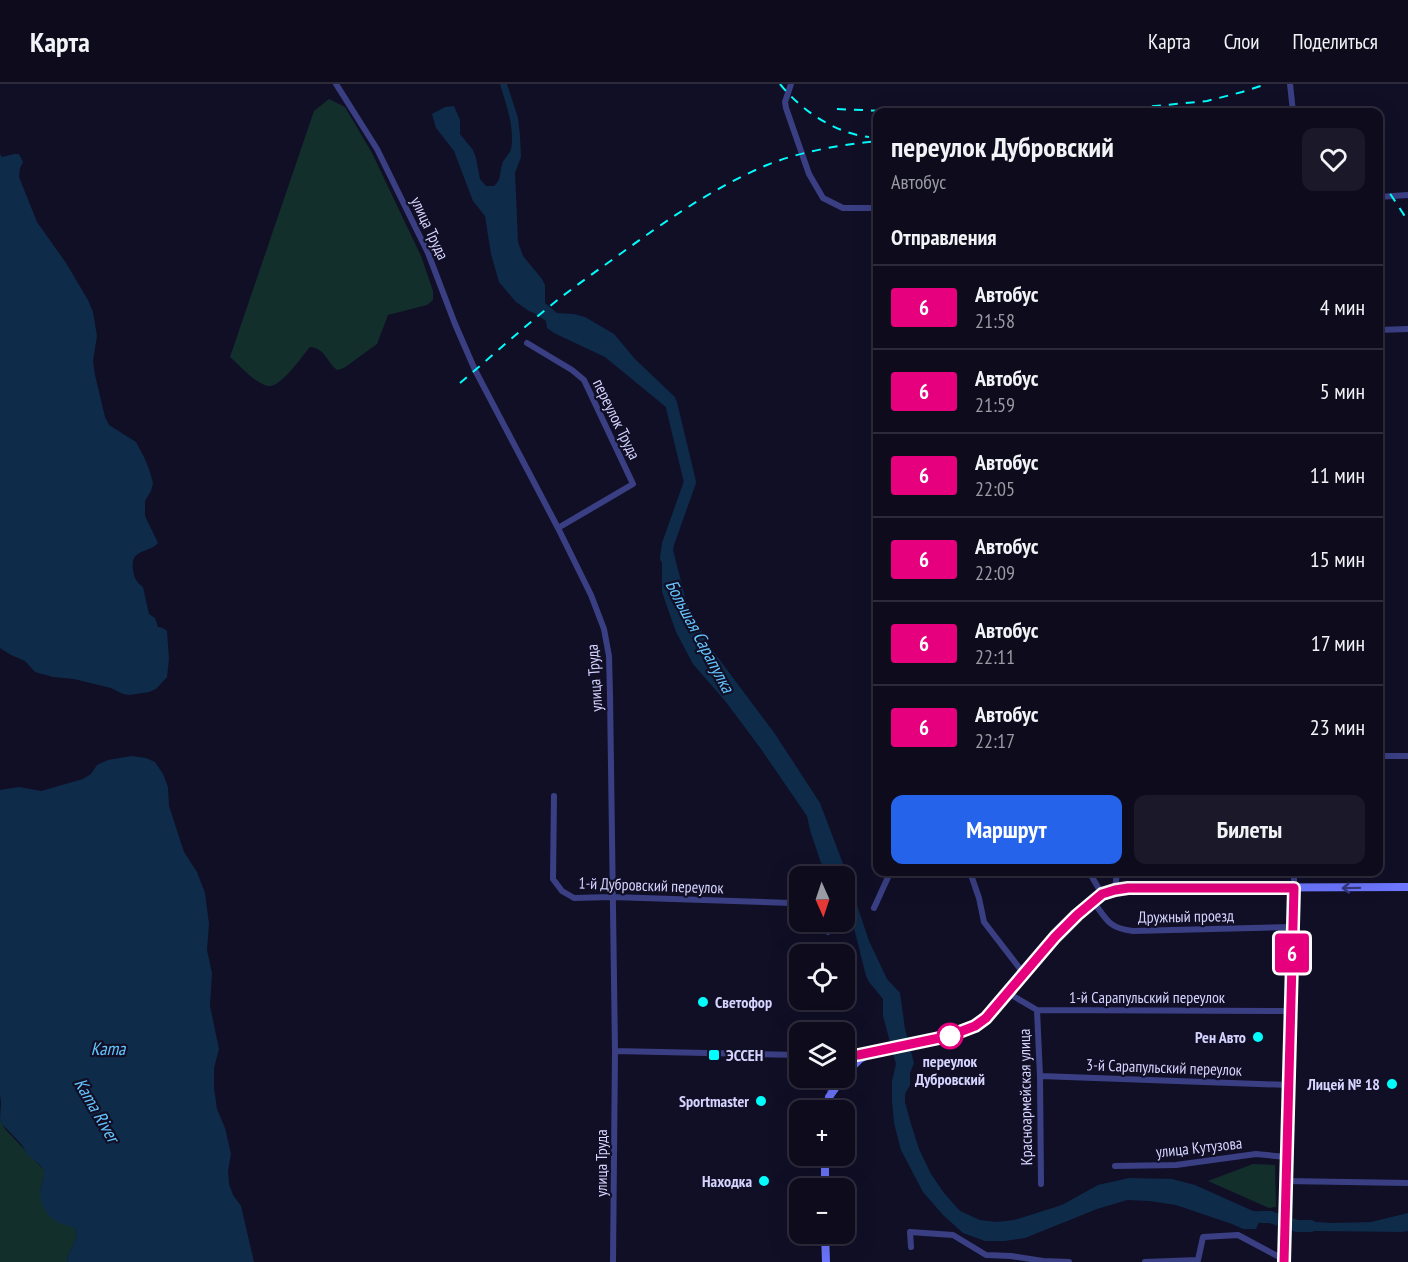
<!DOCTYPE html>
<html lang="ru">
<head>
<meta charset="utf-8">
<style>
  :root { --surface:#0d0b1c; --page:#1b1929; --text:#f1f3f6; --muted:#9a9ba3; --line:#2d2b3b; --accent:#2563eb }
  body { margin:0; font-family:"PT Sans Narrow",sans-serif; background:var(--page); color:var(--text); height:100vh; display:flex; flex-direction:column; font-size:22px; white-space:nowrap }
  * { box-sizing:border-box; margin:0 }
  p { font-size:20px; color:var(--muted) }
  .icon { flex:none; width:33px; height:33px; fill:none; stroke:currentColor; stroke-width:2; stroke-linecap:round; stroke-linejoin:round }
  .map { position:relative; flex:1; overflow:hidden }
  .sheet { position:absolute; left:873px; top:24px; width:510px; height:768px; display:flex; flex-direction:column; background:var(--surface); border-radius:12px; box-shadow:0 6px 24px #0002,0 0 0 2px var(--line) }
  .sheet>* { flex:none }
  .badge { padding:0 12px; border-radius:4px; font-size:21px; line-height:39px }
  .needle { width:39px; rotate:177deg }
  .controls { position:absolute; left:789px; top:782px; display:grid; gap:12px }
  .controls a { display:grid; place-items:center; width:66px; height:66px; border-radius:12px; background:var(--surface); box-shadow:0 6px 24px #0002,0 0 0 2px var(--line); font-size:30px }
  .map>.badge { position:absolute; translate:-50% -50%; box-shadow:0 0 0 3px #fff }
  h2 { padding:0 18px; font-size:22px; line-height:54px }
  .round { display:grid; place-items:center; flex:none; width:63px; height:63px; border-radius:12px; background:var(--page) }
  .head { display:flex; align-items:center; justify-content:space-between; height:102px; padding:0 18px }
  h1 { font-size:28px; font-weight:600; line-height:45px }
  .cta { display:flex; gap:12px; margin-top:auto; padding:12px 18px }
  .cta a { flex:1; height:69px; border-radius:12px; background:var(--accent); color:#fff; font-size:24px; font-weight:600; line-height:69px; text-align:center }
  .cta a+a { background:var(--page); color:var(--text) }
  ul { padding:0; list-style:none }
  li { display:flex; align-items:center; gap:18px; height:84px; padding:0 18px; border-top:2px solid var(--line) }
  li div { flex:1 }
  li b { display:block; font-size:22px }
  li em { font-style:normal }
  li .badge { min-width:66px; font-weight:700; text-align:center }
  header { display:flex; align-items:center; gap:36px; box-sizing:border-box; height:84px; padding:0 30px; background:var(--surface); border-bottom:2px solid var(--line) }
  header strong { font-size:28px }
  nav { display:flex; gap:33px; margin-inline-start:auto; font-size:21px }
  .map>svg:first-child { display:block }
</style>
</head>
<body>
<header>
<strong>Карта</strong>
<nav><a>Карта</a><a>Слои</a><a>Поделиться</a></nav>
</header>
<div class="map">
<svg width="1408" height="1178" viewBox="0 0 1408 1178">
  <rect width="100%" height="100%" fill="#110f26"/>
  <path fill="#122f2c" d="M329,15L345,23L372,69L421,172L433,207V216L427,221L388,231L377,260L344,284L337,286C326,277 325,264 310,263C302,272 281,304 268,302C255,299 240,282 230,273L314,27Z
    M0,1035L5,1045L44,1086V1092L40,1107L71,1142L75,1144C80,1158 68,1165 67,1178H0Z
    M1253,1080L1275,1081L1276,1123L1269,1124L1208,1097Z"/>
  <path fill="#0e2b4a" d="M500,0H507L518,34L520,52L521,73L515,89L518,158L523,172L542,195L545,201V219L557,229L574,230L585,233L614,250L635,275L676,314L667,324L605,273L554,249L547,244L546,237L534,229L529,227L516,218L499,198L491,170L485,132L473,117L454,67L436,44L432,30L445,23L454,22L460,36V50L473,66L476,74L480,95L486,102H494C502,95 499,90 502,81C503,75 509,72 511,65C515,43 506,21 500,0Z
    M0,70L2,73L14,70H19L23,78L20,84L19,93L37,138L66,179L88,216L93,228L97,252L93,277L95,291L105,333L109,341L136,358L144,373L149,385L153,399L151,407L145,417V432L158,459C148,470 130,464 133,486C134,493 136,498 143,503L149,530L155,534L158,543L163,544L167,547L169,575L167,593L156,605L149,608L130,611L123,610L111,604L74,595L53,593L35,588L25,577L11,571L0,564Z
    M666,459L672,462L686,517L710,563L775,650L820,719L845,785L869,857L887,895L900,909L905,945L914,979L910,989V1001L905,1010V1018L911,1040L919,1065L931,1090L944,1109L960,1127L980,1136L997,1138L1014,1136L1062,1121L1098,1101L1129,1094L1172,1095L1195,1101L1253,1127L1265,1128L1277,1131V1137L1260,1136L1256,1145H1243L1232,1140L1176,1121L1150,1117L1127,1116L1097,1125L1025,1154L1005,1157H985L963,1149L943,1131L923,1108L901,1066L894,1039L892,1017V997L896,980L883,932V915L869,898L866,892L845,808L844,792H840L821,779L810,746L807,732L761,665L726,618L693,580L676,548L662,508V475Z
    M131,672L146,674L155,678L163,690L168,703L169,722L184,768L197,788L205,809L209,840L207,866L212,889L210,922L219,965L214,984V1004L217,1025L225,1044L231,1070L228,1087L229,1100L233,1111L241,1122L254,1178H67C68,1165 80,1157 75,1144L59,1139L48,1131L42,1120L40,1107L44,1092V1086L40,1081L28,1071L22,1061L2,1040L0,1035L1,1019L0,1011V706L19,703L41,707L83,695L91,690L97,681L108,676Z
    M1408,1129V1147L1402,1148L1316,1147L1297,1146V1137L1333,1139L1371,1138Z"/>
  <g fill="none" stroke-linecap="round" stroke-linejoin="round">
    <path stroke="#0e2b4a" stroke-width="12" d="M659,309L671,319L690,398L668,460L666,474
      M1261,1133H1270L1297,1142H1311"/>
    <path stroke="#3a3f84" stroke-width="6" d="M336,0L377,65L428,169L455,240L475,286L558,444L591,511L604,545L609,572L610,611L615,967L613,1178
      M791,0L785,18L786,24L809,90L823,114L843,124H878
      M1290,0L1293,28
      M1378,113L1408,111
      M1378,246L1408,245
      M527,259L572,286L584,296L633,400L558,444
      M1378,672H1408
      M554,712L553,795L562,807L574,814L612,813L791,819L800,826
      M970,788L979,814L984,838L1024,890
      M1089,788L1102,810
      M1294,804V788
      M1115,806L1117,788
      M1093,817C1107,836 1108,844 1133,847L1293,843
      M874,824L889,791L894,788
      M814,837L828,848
      M1008,909L1037,926L1290,927
      M1037,926L1040,992L1041,1100
      M615,967L800,971
      M844,972L865,969
      M1040,992L1288,1001
      M830,1010L832,993
      M1115,1082L1176,1081L1256,1070L1286,1073
      M1285,1097L1408,1099
      M911,1163L910,1148L953,1151L986,1171L1011,1172L1043,1177L1069,1178
      M1145,1178L1198,1176L1203,1153L1238,1151L1283,1175"/>
    <path stroke="#6c76fe" stroke-width="8" d="M844,991L860,975L872,968L949,952L975,942L985,934L1055,853L1077,831L1102,810L1115,806L1129,804L1408,803
      M827,1026L829,1013L843,993
      M825,1071V1104
      M825,1149L826,1178
      M1283,1178L1294,804"/>
    <path stroke="#02fdfd" stroke-width="2" stroke-dasharray="9 8" stroke-linecap="butt" d="M780,0C801,26 834,49 869,53
      M965,23L1060,26L1142,24
      M1135,24L1207,17L1242,8L1267,0
      M837,25L908,28
      M1177,28L1206,27L1224,28
      M1378,98L1391,111L1408,137
      M460,299C493,271 526,241 560,214C581,198 602,183 623,168C668,135 715,103 767,81C802,67 840,61 878,57"/>
  </g>
  <defs><path id="oneway-shaft" d="M-6 0H5M1.5-3L5.5 0L1.5 3" fill="none" stroke-width="1.6" stroke-linecap="round" stroke-linejoin="round" transform="scale(1.5)"/></defs>
  <use stroke="#35387c" href="#oneway-shaft" transform="translate(1351 804) rotate(179)"/>
  <g fill="none" stroke-linecap="round" stroke-linejoin="round">
    <defs>
      <path id="line" d="M844,972L858,971L949,952L975,942L986,934L1055,853L1077,831L1102,810L1115,806L1128,804H1294L1284,1178"/>
    </defs>
    <use href="#line" stroke="#fff" stroke-width="14"/>
    <use href="#line" stroke="#e6007e" stroke-width="9"/>
  </g>
  <g fill="#02fdfd" stroke="#110f26" stroke-width="2">
    <circle cx="703" cy="918" r="6"/>
    <circle cx="1258" cy="953" r="6"/>
    <rect x="708" y="965" width="12" height="12" rx="3"/>
    <circle cx="1392" cy="1000" r="6"/>
    <circle cx="761" cy="1017" r="6"/>
    <circle cx="764" cy="1097" r="6"/>
  </g>
  <circle fill="#fff" stroke="#e6007e" stroke-width="3" cx="950" cy="952" r="12"/>
  <g text-anchor="middle" dominant-baseline="central" stroke-width="4.5" stroke-linejoin="round" paint-order="stroke">
    <g font-size="16" fill="#d5d4ff" stroke="#110f26">
      <text transform="translate(430 144) rotate(65)">улица Труда</text>
      <text transform="translate(617 335) rotate(64)">переулок Труда</text>
      <text transform="translate(594 594) rotate(-94)">улица Труда</text>
      <text transform="translate(651 801) rotate(2)">1-й Дубровский переулок</text>
      <text transform="translate(1186 832) rotate(-1)">Дружный проезд</text>
      <text x="1147" y="913">1-й Сарапульский переулок</text>
      <text transform="translate(1164 983) rotate(2)">3-й Сарапульский переулок</text>
      <text transform="translate(1025 1013) rotate(-91)">Красноармейская улица</text>
      <text transform="translate(1199 1063) rotate(-6)">улица Кутузова</text>
      <text transform="translate(601 1079) rotate(-90)">улица Труда</text>
    </g>
    <g font-size="16" font-weight="bold" fill="#d5d4ff" stroke="#110f26" text-anchor="end">
      <text x="715" y="918" text-anchor="start">Светофор</text>
      <text x="1246" y="953">Рен Авто</text>
      <text x="726" y="971" text-anchor="start">ЭССЕН</text>
      <text x="1380" y="1000">Лицей № 18</text>
      <text x="749" y="1017">Sportmaster</text>
      <text x="752" y="1097">Находка</text>
    </g>
    <g font-size="16" font-weight="bold" fill="#d5d4ff" stroke="#110f26">
      <text x="950" y="977">переулок<tspan x="950" dy="18">Дубровский</tspan></text>
    </g>
    <g font-size="18" font-style="italic" fill="#63c5fe" stroke="#110f26">
      <text transform="translate(700 552) rotate(62)">Большая Сарапулка</text>
      <text x="108" y="964">Kama</text>
      <text transform="translate(97 1026) rotate(60)">Kama River</text>
    </g>
  </g>
</svg>
<div class="controls">
<a><svg class="needle" viewBox="-14 -14 28 28"><path d="M0-13l5 13h-10z" fill="#e53935"/><path d="M0 13l5-13h-10z" fill="#9a9ba3"/></svg></a>
<a><svg class="icon" aria-label="locate" viewBox="0 0 24 24"><circle cx="12" cy="12" r="6"/><path d="M12 2v4M12 18v4M2 12h4M18 12h4"/></svg></a>
<a><svg class="icon" aria-label="layers" viewBox="0 0 24 24"><path d="M12 4l9 5-9 5-9-5zM3 14l9 5 9-5"/></svg></a>
<a>+</a>
<a>−</a>
</div>
<b class="badge" style="left:1292px;top:869px;background:#e6007e;color:#fff">6</b>
<section class="sheet">
<div class="head"><div><h1>переулок Дубровский</h1><p>Автобус</p></div><a class="round"><svg class="icon" aria-label="heart" viewBox="0 0 24 24"><path d="M12 20l-8-8c-3-5 5-10 8-4 3-6 11-1 8 4z"/></svg></a></div>
<h2>Отправления</h2>
<ul>
<li><span class="badge" style="background:#e6007e;color:#fff">6</span><div><b>Автобус</b><p>21:58</p></div><em>4 мин</em></li>
<li><span class="badge" style="background:#e6007e;color:#fff">6</span><div><b>Автобус</b><p>21:59</p></div><em>5 мин</em></li>
<li><span class="badge" style="background:#e6007e;color:#fff">6</span><div><b>Автобус</b><p>22:05</p></div><em>11 мин</em></li>
<li><span class="badge" style="background:#e6007e;color:#fff">6</span><div><b>Автобус</b><p>22:09</p></div><em>15 мин</em></li>
<li><span class="badge" style="background:#e6007e;color:#fff">6</span><div><b>Автобус</b><p>22:11</p></div><em>17 мин</em></li>
<li><span class="badge" style="background:#e6007e;color:#fff">6</span><div><b>Автобус</b><p>22:17</p></div><em>23 мин</em></li>
</ul>
<div class="cta"><a>Маршрут</a><a>Билеты</a></div>
</section>
</div>
</body>
</html>
